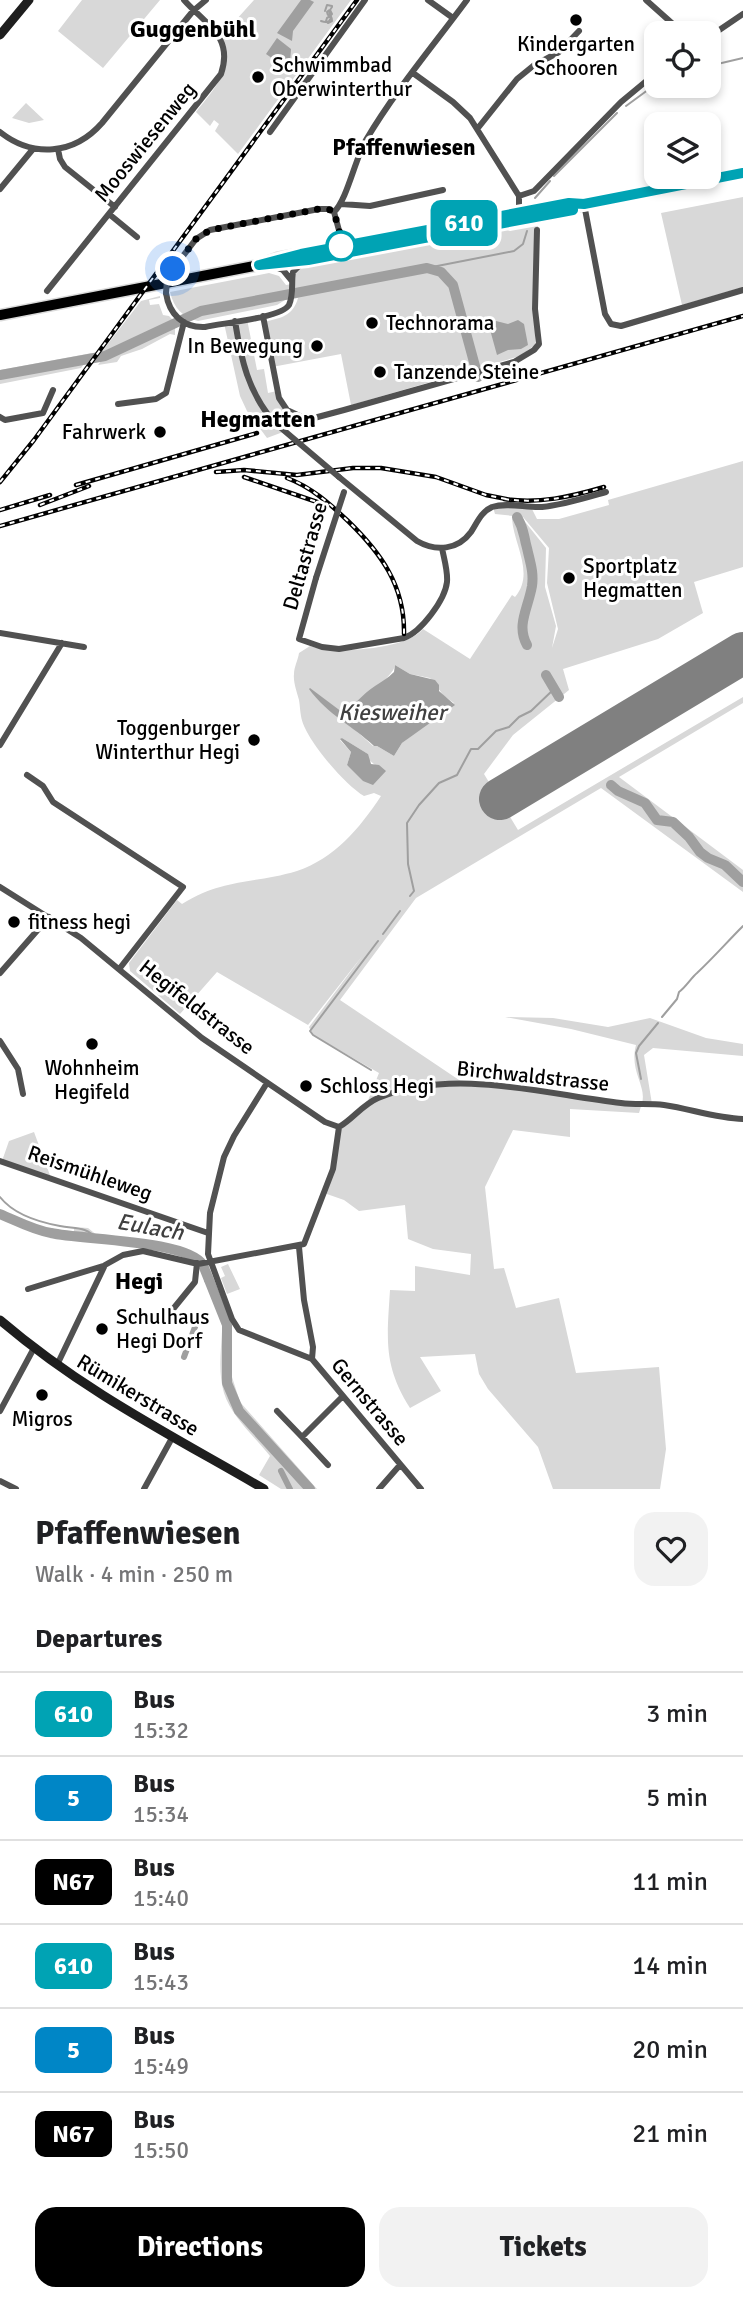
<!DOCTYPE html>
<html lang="en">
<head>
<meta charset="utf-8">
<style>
  :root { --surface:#fff; --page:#f2f2f2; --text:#202124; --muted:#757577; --line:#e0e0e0; --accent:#000 }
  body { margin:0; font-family:Signika,sans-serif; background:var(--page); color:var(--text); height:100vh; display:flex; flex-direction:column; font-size:26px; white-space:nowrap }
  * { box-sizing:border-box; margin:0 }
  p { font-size:23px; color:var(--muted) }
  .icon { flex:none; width:38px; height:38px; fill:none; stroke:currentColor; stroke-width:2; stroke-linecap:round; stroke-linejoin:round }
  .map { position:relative; height:1489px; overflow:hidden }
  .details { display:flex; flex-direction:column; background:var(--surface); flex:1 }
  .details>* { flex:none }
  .badge { padding:0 14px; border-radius:10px; font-size:24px; line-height:46px }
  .tools { position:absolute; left:644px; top:21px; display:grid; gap:14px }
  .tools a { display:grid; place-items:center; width:77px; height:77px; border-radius:14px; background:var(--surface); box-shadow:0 4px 10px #0003; font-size:35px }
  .you { position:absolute; width:35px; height:35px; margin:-18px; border:5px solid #fff; border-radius:50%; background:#1a73e8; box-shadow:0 0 0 10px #1a73e833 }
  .map>.badge { position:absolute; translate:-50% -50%; box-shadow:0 0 0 4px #fff }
  h2 { padding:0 35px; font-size:26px; line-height:63px }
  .round { display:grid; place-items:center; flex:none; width:74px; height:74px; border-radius:21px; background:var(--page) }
  .headline { display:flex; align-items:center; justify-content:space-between; height:119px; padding:0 35px }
  h1 { font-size:33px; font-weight:700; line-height:52px }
  .primary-button { display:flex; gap:14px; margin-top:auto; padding:14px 35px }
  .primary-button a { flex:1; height:80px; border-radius:21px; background:var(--accent); color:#fff; font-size:28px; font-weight:700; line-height:80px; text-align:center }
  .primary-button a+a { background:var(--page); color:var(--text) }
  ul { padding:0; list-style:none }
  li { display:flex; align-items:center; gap:21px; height:84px; padding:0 35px; border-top:2px solid var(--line) }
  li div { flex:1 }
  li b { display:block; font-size:26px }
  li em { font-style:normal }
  li .badge { min-width:77px; font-weight:700; text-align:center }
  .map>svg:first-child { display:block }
</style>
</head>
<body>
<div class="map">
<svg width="743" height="1489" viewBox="0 0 743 1489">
  <rect width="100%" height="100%" fill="#fff"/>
  <path fill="#d8d8d8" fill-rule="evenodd" d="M82,0H160L103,68L58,31Z
    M254,0H351L238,154L215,131L219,124L214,120L210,126L196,112C215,88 237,66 220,33L226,31Z
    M26,103L44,120L29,123L12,118Z
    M743,197V287L682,305L661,213Z
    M538,226L535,345L520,356L351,405L341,354L272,367L264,322C281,318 293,316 298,298L285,300L277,305L198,321C182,317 174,308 170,292L269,273L279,276L286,285L292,284L293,275L308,260L312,263L502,228L510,231Z
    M160,296V298L149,300L150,305L159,304L163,315L169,316L175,322V335L170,334L142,349L121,356L117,362L98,365L108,351L100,354L141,301Z
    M247,319L257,370L264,369L268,393L277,391L282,403L298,416L283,432L267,438L247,411L240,396L224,323Z
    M92,353L81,368L0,384V370Z
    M743,461V567L694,582L703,613L658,639L563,669L569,690L513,735L484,774L518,830L743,697V703L619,777L743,870V892L601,788L416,898L340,1000L465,1084L642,1103C647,1086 629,1071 636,1045L571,1029L505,1017L553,1018L608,1027L650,1018L706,1038L743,1044V1056L653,1048L644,1055L652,1104L642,1103L639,1113L570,1109V1137L513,1130L485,1187L494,1269L504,1268L516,1308L559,1298L576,1373L659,1367L666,1449L660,1489H553L538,1447L488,1389L479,1374L475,1354L420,1357L441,1391L410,1408C383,1365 387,1339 390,1290L415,1291V1266L470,1275L471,1254L433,1249L408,1239L405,1205L359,1211L344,1200L324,1193L334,1166L339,1127L367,1103L379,1073L313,1035L309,1027L363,955L308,1025L217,972L180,1014L130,971L129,963L177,900L182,904C224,878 254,884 297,871C335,858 359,829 381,796L374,793L364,796C345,785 304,738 301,716C300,711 300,706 299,700C297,692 293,682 294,674C294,667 298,660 299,653L310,646C335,654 406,650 423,629L470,659L512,595L515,597C535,574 514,545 512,519L515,517L522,518L546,548L545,587L556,626L552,648L558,629L547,583L549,548L523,517L495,514L493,507H531L537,519H559L609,505L608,500ZM395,665L410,674L430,678L444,696L454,703L402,743L394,756L377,746H373L309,688L341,712C353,707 395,676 395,665ZM342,738L368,754V759L375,765L373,784L347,765L351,752L340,740Z
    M34,1132L51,1178L2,1161L9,1141Z
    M0,1212L52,1231L74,1233V1227L88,1228L98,1236L133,1239L195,1253L205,1261L231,1330L232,1377L240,1402L317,1489H281L259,1475L270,1456C255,1437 231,1416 224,1393C218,1373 221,1351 222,1331L224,1330L199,1263L193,1257L132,1245L51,1235L0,1216Z
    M228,1264L240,1289L227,1294L221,1278L225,1276L221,1267Z"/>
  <path fill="#9f9f9f" d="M301,0H310L314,2L293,31L292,41L277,33Z
    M277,38L291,49L290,63L276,61L266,54Z
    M518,320L524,324L528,345L521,349L508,350L497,355L489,326L496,321L508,324Z
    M395,665L410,674L435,680L439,685V691L455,705L402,743L394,756L377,746H374C353,726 328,715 309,689L310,688L342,712C356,705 362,694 375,686C381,682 388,678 394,672Z
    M342,738L368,754L371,764L379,765L386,771L373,785L363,781L347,765L351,752L340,739Z"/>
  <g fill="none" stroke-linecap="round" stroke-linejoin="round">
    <path stroke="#9f9f9f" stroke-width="2" d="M321,21C324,22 326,23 329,21L331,18C329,16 327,15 327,12C328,11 329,10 330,10L332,14C331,16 329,17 327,18L326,21L328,23L332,21C332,13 326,15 332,7V6L327,5L325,11
      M709,66L743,58
      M626,106L656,84
      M554,176L617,113
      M535,198L550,181
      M427,268L514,251L523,244L527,231
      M410,896L414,891L408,864L407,823L419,805L439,783L457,775L471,749H478L496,731L509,727L519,717L531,711L554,689
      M383,934L400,911
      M662,1017L677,999L679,992C686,987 691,978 697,973C713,958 727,942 743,926
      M371,1070L313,1035L310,1031L378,941
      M641,1079L636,1053L639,1046L658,1023
      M0,1197C14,1215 38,1222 60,1226C74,1229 87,1226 96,1239"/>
    <path stroke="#9f9f9f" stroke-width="6" d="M207,1280L208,1276
      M184,1357L199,1316
      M281,1471L290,1489"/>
    <path stroke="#9f9f9f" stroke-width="10" d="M0,375L105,356L201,311L427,268L441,272L453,285L478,377
      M517,517C525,531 523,534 527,548C530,562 534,572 532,586C528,609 516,625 527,645
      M546,675L559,697
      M611,785L618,791L645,803L657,820L673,822L689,837L700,852L708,858L725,865L743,882
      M0,1214C17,1221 33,1230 51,1233C82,1240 188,1240 203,1265L227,1325V1383L239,1411L310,1489"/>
    <path stroke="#808080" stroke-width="42" d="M500,799L743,653"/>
    <defs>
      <path id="primary" d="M284,263L568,211L584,204L743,173
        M0,315L259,265L277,258L569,203L584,204"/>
    </defs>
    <use href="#primary" stroke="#dbdbdb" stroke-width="13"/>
    <path stroke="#515151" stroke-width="6" d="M428,0L453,18
      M646,0L683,33
      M709,37L743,14
      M413,73L453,102L470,118L519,196
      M478,128L517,79L533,66L559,52L579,31
      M0,132C33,158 74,155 102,123L193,11L206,0
      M270,132L365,0
      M58,149L60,159L65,167L115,207
      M0,189L33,149
      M341,204L370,206L443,190
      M584,204L605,314L611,324L621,326L743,290
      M334,212C347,200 355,159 366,140C395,91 433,46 467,0
      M334,212L340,234L353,244
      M519,212V196L534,191L621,102L656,73
      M109,214L137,237
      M269,265L283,270L292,281
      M173,269L196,239L210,230L319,209H328L334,212
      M47,291L221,74C234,36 205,24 184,0
      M166,293C169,314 183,328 205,327C222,323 281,318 289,305C294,294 291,283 293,272L303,262
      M263,316L279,398L287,410L304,418H314L344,410L514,362L534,350L539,344L535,309L537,230
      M235,321C241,359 248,392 274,422
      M118,404L156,399L166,393L184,322
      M0,417L5,420L43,413L53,390
      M339,477L417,541C436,552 458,550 471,532C477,523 481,512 492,507C507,502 526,508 542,507C563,505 585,498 606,492
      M316,578L299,639L322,647L339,649L404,638C421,632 445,600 447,582C448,571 444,559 442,548
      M0,633L84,647
      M0,745L62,643
      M27,775L43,786L53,802L183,887L120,968
      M0,887L81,938L202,1038L325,1122L339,1127
      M0,973L49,917
      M0,1041L18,1069L23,1094
      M267,1083L234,1136L224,1157L210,1213L208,1254L232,1319L239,1330L312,1359
      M0,1161L208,1233
      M299,1247L304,1300L313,1347L312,1359L421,1489
      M28,1289L103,1266
      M169,1314L195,1282L197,1263
      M57,1365L105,1265L123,1255L143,1251L198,1264L304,1244L333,1169L339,1127C353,1119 362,1105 378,1098C453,1067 544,1094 621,1103C635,1105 650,1103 664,1105C691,1109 716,1118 743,1119
      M0,1411L34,1348
      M277,1411L302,1437L343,1396
      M302,1437L328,1465
      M0,1481L16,1489
      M144,1489L172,1438
      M379,1489L400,1465"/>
    <path stroke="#1e1e1e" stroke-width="9" d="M0,35L29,0
      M0,1320C83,1391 171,1435 264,1489"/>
    <use href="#primary" stroke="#000" stroke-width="10"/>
    <defs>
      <path id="rail" d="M216,472L244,470L297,475L353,468H381L436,477L486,495L511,500
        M244,477L317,502
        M287,478C311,487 329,503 348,521C381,553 405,586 404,634
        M0,482L34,440L357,0
        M76,485L257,433
        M504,499C539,504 570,497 604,487
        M40,505L89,486
        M0,510L50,495
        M0,526L743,316"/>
    </defs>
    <use href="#rail" stroke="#000" stroke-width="4.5"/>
    <use href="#rail" stroke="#fff" stroke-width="2" stroke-dasharray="5" stroke-linecap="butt"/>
    <path stroke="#515151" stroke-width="6" d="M166,293L167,280L173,269
      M274,422L339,477
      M316,578L344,492"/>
  </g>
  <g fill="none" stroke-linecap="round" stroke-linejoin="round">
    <defs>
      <path id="line" d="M573,210L308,260L259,265L301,254L569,203L584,204L743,173"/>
    </defs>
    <use href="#line" stroke="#fff" stroke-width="16"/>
    <use href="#line" stroke="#00a3b4" stroke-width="10"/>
    <path stroke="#000" stroke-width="7" stroke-dasharray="0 12.6" d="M173,269L196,239L210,230L319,209H328L334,212L340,234L353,244L341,246"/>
  </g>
  <g fill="#000" stroke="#fff" stroke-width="2.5">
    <circle cx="576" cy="20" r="7"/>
    <circle cx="258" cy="77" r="7"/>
    <circle cx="372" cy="323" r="7"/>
    <circle cx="317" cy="346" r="7"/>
    <circle cx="380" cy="372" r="7"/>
    <circle cx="160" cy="432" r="7"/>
    <circle cx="569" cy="578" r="7"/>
    <circle cx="254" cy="740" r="7"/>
    <circle cx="14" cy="922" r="7"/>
    <circle cx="92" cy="1044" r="7"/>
    <circle cx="306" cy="1086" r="7"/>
    <circle cx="102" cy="1329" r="7"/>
    <circle cx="42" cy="1395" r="7"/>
  </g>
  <circle fill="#fff" stroke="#00a3b4" stroke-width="3.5" cx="341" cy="246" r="14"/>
  <g text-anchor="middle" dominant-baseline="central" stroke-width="6" stroke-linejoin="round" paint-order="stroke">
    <g font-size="21" fill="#000" stroke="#fff" text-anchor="start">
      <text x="576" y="44" text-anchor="middle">Kindergarten<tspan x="576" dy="24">Schooren</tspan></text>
      <text x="272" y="65">Schwimmbad<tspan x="272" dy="24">Oberwinterthur</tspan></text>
      <text x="386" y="323">Technorama</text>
      <text x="303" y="346" text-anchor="end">In Bewegung</text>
      <text x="394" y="372">Tanzende Steine</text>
      <text x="146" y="432" text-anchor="end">Fahrwerk</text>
      <text x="583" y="566">Sportplatz<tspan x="583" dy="24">Hegmatten</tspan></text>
      <text x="240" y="728" text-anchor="end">Toggenburger<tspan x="240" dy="24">Winterthur Hegi</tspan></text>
      <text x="28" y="922">fitness hegi</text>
      <text x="92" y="1068" text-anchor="middle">Wohnheim<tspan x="92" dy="24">Hegifeld</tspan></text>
      <text x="320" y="1086">Schloss Hegi</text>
      <text x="116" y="1317">Schulhaus<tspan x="116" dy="24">Hegi Dorf</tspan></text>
      <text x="42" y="1419" text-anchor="middle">Migros</text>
    </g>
    <g font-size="21" fill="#000" stroke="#fff">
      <text transform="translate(145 142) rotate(-51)">Mooswiesenweg</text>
      <text transform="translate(305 556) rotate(-74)">Deltastrasse</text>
      <text transform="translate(197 1007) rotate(38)">Hegifeldstrasse</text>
      <text transform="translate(533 1076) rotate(6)">Birchwaldstrasse</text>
      <text transform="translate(90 1173) rotate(19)">Reismühleweg</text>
      <text transform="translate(138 1395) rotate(31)">Rümikerstrasse</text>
      <text transform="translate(370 1402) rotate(50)">Gernstrasse</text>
    </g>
    <g font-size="23" font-weight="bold" fill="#000" stroke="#fff">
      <text x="404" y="147">Pfaffenwiesen</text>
    </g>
    <g font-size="23" font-style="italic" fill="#404040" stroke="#fff">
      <text x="392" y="712">Kiesweiher</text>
      <text transform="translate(150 1227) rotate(10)">Eulach</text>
    </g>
    <g font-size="24" font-weight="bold" fill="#000" stroke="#fff">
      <text x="193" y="29">Guggenbühl</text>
      <text x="258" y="419">Hegmatten</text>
      <text x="139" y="1281">Hegi</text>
    </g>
  </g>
</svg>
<div class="tools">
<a><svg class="icon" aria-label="locate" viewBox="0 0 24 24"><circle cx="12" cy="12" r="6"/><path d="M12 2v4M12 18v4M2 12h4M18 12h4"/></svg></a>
<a><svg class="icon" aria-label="layers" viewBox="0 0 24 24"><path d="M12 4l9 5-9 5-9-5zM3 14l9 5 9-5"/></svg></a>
</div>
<div class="you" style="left:173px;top:269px"></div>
<b class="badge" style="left:464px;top:223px;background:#00a3b4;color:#fff">610</b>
</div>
<section class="details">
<div class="headline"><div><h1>Pfaffenwiesen</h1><p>Walk · 4 min · 250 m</p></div><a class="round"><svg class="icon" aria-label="heart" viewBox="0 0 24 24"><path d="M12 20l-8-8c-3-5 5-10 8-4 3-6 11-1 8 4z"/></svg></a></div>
<h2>Departures</h2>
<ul>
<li><span class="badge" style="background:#00a3b4;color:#fff">610</span><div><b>Bus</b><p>15:32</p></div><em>3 min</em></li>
<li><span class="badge" style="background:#0086c6;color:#fff">5</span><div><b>Bus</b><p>15:34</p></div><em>5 min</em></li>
<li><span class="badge" style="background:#000;color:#fff">N67</span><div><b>Bus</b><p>15:40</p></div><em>11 min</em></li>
<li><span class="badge" style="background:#00a3b4;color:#fff">610</span><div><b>Bus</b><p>15:43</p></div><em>14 min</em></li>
<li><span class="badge" style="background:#0086c6;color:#fff">5</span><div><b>Bus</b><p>15:49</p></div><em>20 min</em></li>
<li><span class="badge" style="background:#000;color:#fff">N67</span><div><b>Bus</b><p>15:50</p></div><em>21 min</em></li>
</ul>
<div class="primary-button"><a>Directions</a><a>Tickets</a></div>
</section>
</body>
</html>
